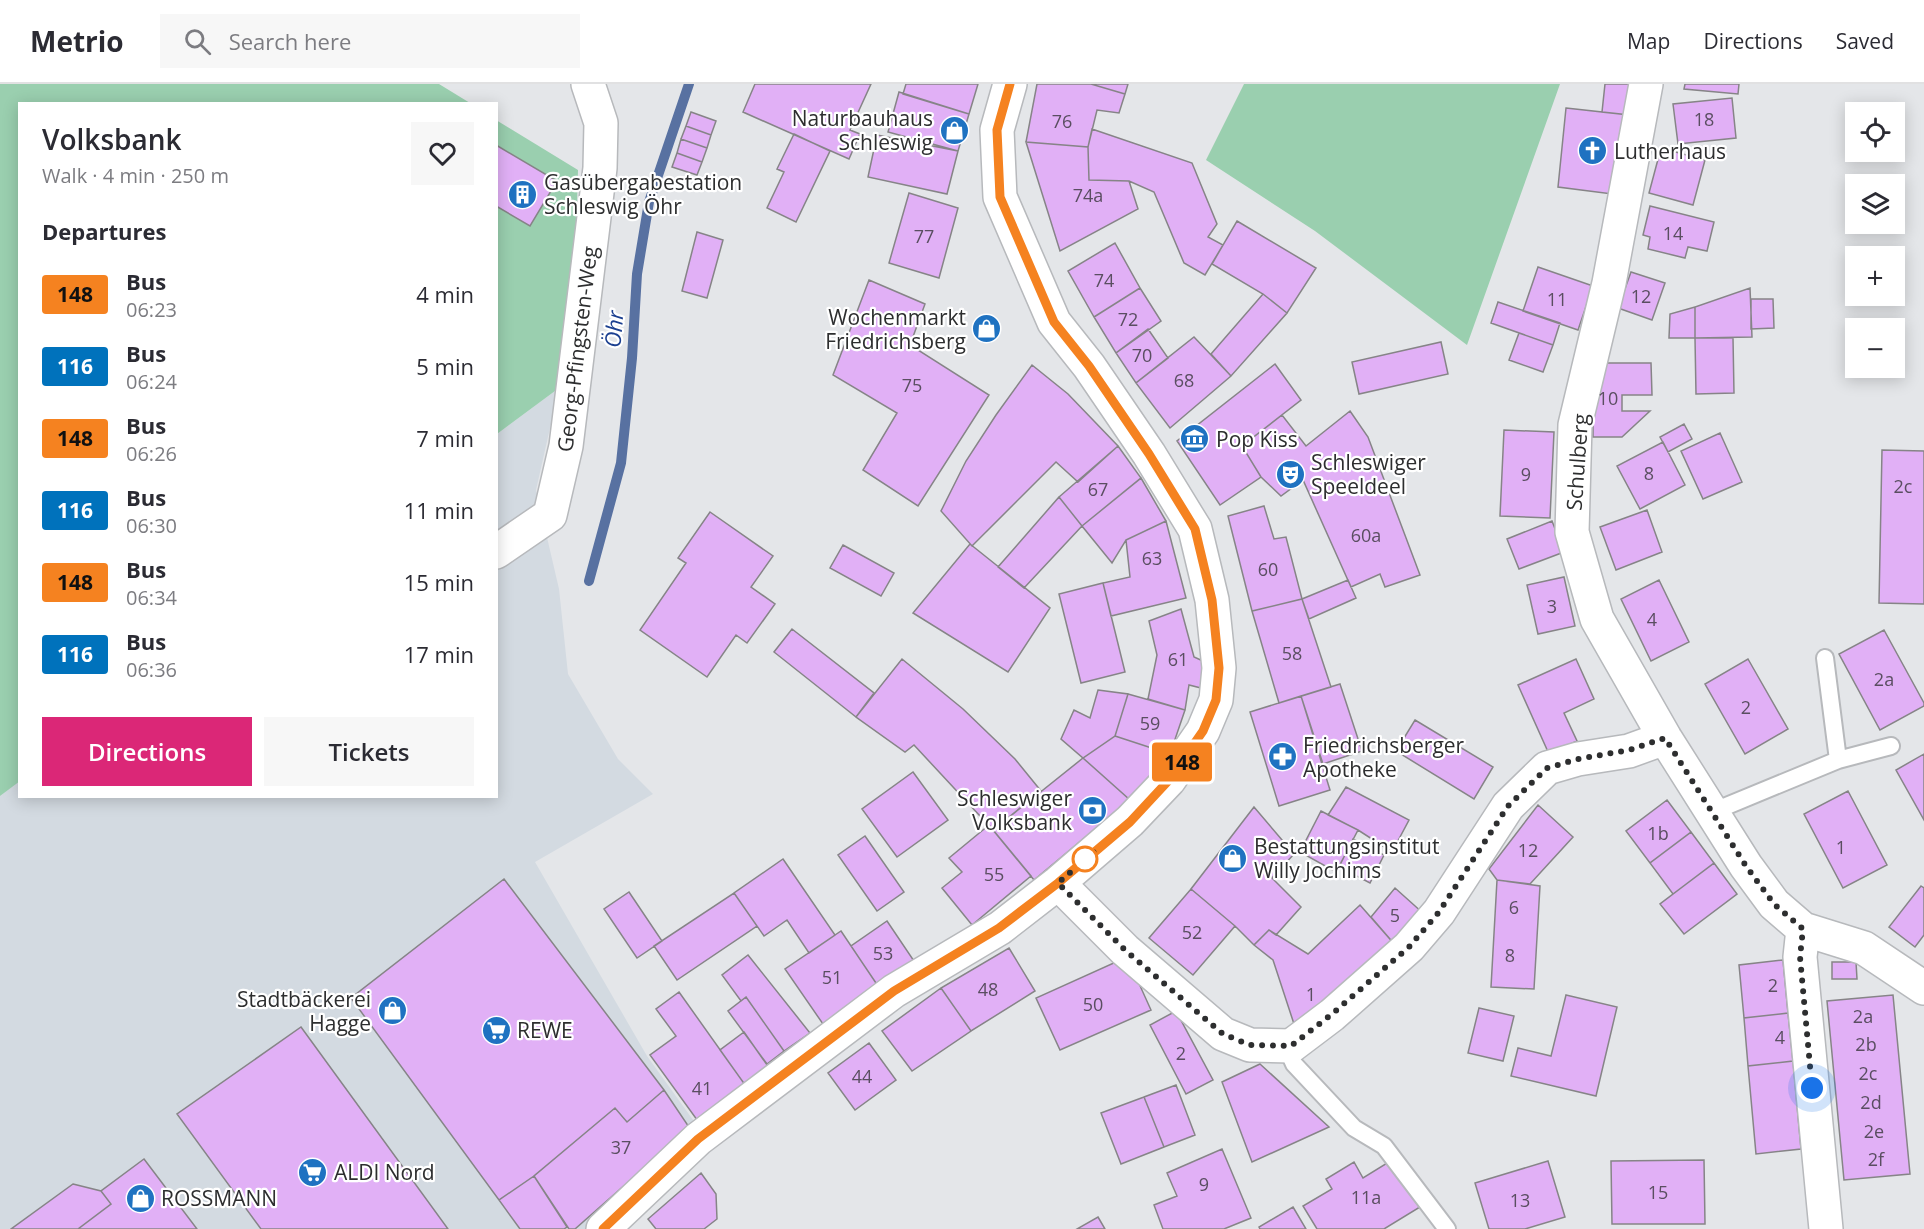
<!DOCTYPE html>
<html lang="en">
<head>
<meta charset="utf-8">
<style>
  :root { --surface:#fff; --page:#f7f7f7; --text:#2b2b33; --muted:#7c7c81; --line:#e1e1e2; --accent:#db2777 }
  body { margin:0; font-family:"Open Sans",sans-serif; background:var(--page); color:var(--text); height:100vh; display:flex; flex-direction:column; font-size:22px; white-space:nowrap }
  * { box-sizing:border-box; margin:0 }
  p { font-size:20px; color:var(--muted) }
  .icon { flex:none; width:33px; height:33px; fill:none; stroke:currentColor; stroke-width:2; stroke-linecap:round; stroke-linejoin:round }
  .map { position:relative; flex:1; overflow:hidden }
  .details { position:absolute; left:18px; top:18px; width:480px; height:696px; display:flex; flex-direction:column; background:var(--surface); border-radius:0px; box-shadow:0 3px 15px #0003 }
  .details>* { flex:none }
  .badge { padding:0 12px; border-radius:4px; font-size:21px; line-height:39px }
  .fabs { position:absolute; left:1845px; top:18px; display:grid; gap:12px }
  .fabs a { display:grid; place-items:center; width:60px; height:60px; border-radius:0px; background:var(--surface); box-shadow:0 3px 15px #0003; font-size:30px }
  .you { position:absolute; width:30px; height:30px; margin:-15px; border:4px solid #fff; border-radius:50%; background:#1a73e8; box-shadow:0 0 0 9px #1a73e833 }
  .map>.badge { position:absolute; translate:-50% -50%; box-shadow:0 0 0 3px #fff }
  h2 { padding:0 24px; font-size:22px; line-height:54px }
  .round { display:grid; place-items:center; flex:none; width:63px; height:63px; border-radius:0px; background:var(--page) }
  .overview { display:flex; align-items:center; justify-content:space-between; height:102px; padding:0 24px }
  h1 { font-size:28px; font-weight:600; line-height:45px }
  .action { display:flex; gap:12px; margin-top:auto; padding:12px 24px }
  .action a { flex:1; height:69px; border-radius:0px; background:var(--accent); color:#fff; font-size:24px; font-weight:600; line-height:69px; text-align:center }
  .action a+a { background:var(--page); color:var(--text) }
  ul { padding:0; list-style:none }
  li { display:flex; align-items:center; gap:18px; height:72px; padding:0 24px }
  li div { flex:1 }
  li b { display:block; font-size:22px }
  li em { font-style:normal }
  li .badge { min-width:66px; font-weight:700; text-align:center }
  header { display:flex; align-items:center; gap:36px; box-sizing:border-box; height:84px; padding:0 30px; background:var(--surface); border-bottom:2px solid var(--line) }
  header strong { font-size:28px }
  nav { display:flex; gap:33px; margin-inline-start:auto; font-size:21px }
  .search { width:420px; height:54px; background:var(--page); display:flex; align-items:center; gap:15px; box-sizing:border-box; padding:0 21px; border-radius:0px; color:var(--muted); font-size:22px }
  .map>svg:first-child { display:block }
</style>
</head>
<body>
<header>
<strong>Metrio</strong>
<div class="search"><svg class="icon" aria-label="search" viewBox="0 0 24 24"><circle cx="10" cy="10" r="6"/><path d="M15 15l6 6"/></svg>Search here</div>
<nav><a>Map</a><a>Directions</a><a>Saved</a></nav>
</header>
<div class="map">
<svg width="1924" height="1145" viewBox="0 0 1924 1145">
  <rect width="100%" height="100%" fill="#e4e6e9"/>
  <path fill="#d3dae1" d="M559,304L536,406L559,505L568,590L618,675L653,710L535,778L647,972L701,1047L591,1145H0V712L19,697L20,712H496L497,350Z"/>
  <path fill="#9acfaf" d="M0,0H439L470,19L20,20V697L0,712Z
    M1244,0H1560L1467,261L1315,147L1206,76Z
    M496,36L578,86L576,157L559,304L497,350Z"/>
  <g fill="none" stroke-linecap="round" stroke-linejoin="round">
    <path stroke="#5871a1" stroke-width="10" d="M589,497L621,379L632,274L637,190L649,118L689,0"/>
  </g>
  <path fill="#e1b0f6" stroke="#868487" stroke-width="1.5" d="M755,0H871L850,46L860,50L849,75L743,28Z
    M906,0H978L969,30L903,10Z
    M1037,0H1091L1125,10L1119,29L1097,26L1088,63L1026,58Z
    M1091,0H1128L1125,10Z
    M1605,0H1633L1629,31L1602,28Z
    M1685,0H1739L1738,10L1684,5Z
    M899,8L969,30L958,67L888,48Z
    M1732,14L1736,54L1678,60L1673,20Z
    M1566,24L1629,31L1620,111L1558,103Z
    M691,28L716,37L711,51L686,42Z
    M686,42L711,51L707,64L681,55Z
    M1092,45L1192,79L1217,140L1208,153L1223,161L1205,191L1184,179L1154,108L1129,97L1089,96L1088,63Z
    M794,50L830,67L796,138L767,124L784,88L777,85Z
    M877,51L958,67L947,110L868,93Z
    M681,55L707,64L702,78L677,69Z
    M1026,58L1088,63L1089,96L1129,97L1138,125L1060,167Z
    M496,61L557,97L530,142L496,122Z
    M1661,64L1705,76L1693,121L1649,109Z
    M677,69L702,78L697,91L672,83Z
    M909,109L958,124L939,194L889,179Z
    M1650,122L1714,138L1707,167L1688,163L1685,174L1648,165L1650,153L1643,151Z
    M1237,137L1316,184L1287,229L1263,210L1212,180Z
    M697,148L723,156L707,214L682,207Z
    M1115,159L1140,204L1094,233L1068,187Z
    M1538,183L1593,202L1578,246L1523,227Z
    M1631,188L1665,199L1652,236L1618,224Z
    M869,196L925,220L910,261L989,311L918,422L863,386L897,329L833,291Z
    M1140,204L1161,237L1116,269L1094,233Z
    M1750,204L1752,253L1695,254V223Z
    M1263,210L1287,229L1231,292L1211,270Z
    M1751,215H1773L1774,244L1751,245Z
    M1498,218L1560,239L1553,261L1491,239Z
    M1695,223V254H1669L1670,230Z
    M1148,245L1168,274L1136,299L1116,269Z
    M1519,249L1553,261L1543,288L1509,276Z
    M1194,253L1231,292L1170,344L1136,299Z
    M1695,254H1733L1734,309L1696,310Z
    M1441,258L1448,290L1359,310L1352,278Z
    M1593,279H1651L1652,311H1622V327H1650L1622,353H1593Z
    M1275,280L1301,316L1242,362L1261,393L1220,421L1177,357Z
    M1032,281L1068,310L1118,362L1078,398L1056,378L972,462L941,427L966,377L996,331Z
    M1350,327L1368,353L1420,491L1385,503L1380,490L1351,503L1303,396L1281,412L1261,393L1242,362L1282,331L1306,362Z
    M1684,340L1692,355L1668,368L1660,353Z
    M1504,346L1554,348L1550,434L1500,432Z
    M1720,349L1742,398L1703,415L1681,367Z
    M1663,358L1685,401L1640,425L1617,382Z
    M1118,362L1141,394L1082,442L1059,413Z
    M1882,366L1924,367V520L1879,519Z
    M1141,394L1166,437L1126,456L1112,479L1082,442Z
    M1059,413L1082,442L1024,504L998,483Z
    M1264,422L1274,455L1286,453L1302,515L1252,527L1228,432Z
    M1647,426L1662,468L1616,486L1600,443Z
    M710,428L773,472L751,503L775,520L747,559L736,551L707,593L640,546L686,479L678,474Z
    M1166,437L1186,514L1111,532L1103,499L1130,493L1126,456Z
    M1552,437L1564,468L1519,485L1507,455Z
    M970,460L1050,524L1008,588L913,529Z
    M843,461L894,489L881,512L830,484Z
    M1564,493L1575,542L1538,550L1527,501Z
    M1348,496L1356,514L1309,535L1302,515Z
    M1659,496L1689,558L1651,577L1621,515Z
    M1103,499L1125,588L1081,599L1059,510Z
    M1302,515L1331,603L1279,619L1252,527Z
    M1181,525L1194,573L1203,577L1201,604L1189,601L1185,626L1148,615L1157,571L1149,537Z
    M792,545L874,609L856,633L774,568Z
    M1884,546L1924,619V622L1880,646L1839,570Z
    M902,575L963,625L1015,675L1041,707L993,746L914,661L905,668L856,633Z
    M1576,575L1594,615L1564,629L1577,657L1549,670L1518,601Z
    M1748,575L1788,645L1745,670L1705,600Z
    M1340,600L1362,667L1323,680L1301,612Z
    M1098,606L1128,610L1115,652L1083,674L1061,655L1074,626L1090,634Z
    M1128,610L1185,626L1170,670L1115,652Z
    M1301,612L1330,706L1279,722L1250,628Z
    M1415,636L1493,683L1474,715L1396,667Z
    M1115,652L1170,670L1130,716L1083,674Z
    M1924,670V736L1896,686Z
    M1083,674L1130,716L1034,796L993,746Z
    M913,688L948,736L897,773L862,725Z
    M1346,703L1409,736L1392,768L1358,746L1328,731Z
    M1848,707L1887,781L1843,804L1804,730Z
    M1667,716L1691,748L1650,779L1626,747Z
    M1538,721L1573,753L1530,800L1497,796L1489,785Z
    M1254,723L1294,770L1272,794L1301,823L1276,851L1269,846L1254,861L1235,842L1191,805Z
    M1321,727L1358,746L1336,788L1300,768Z
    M989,741L1031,792L972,841L942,804L962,788L949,774Z
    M1691,748L1714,779L1673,810L1650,779Z
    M865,752L904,808L877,827L838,771Z
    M1353,755L1384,771L1370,799L1339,783Z
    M783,775L835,851L809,869L787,836L764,852L734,809Z
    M1714,779L1737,810L1684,850L1660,820Z
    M504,795L664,1006L627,1038L615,1024L534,1092L499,1116L351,914Z
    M1497,796L1540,802L1534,905L1491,903Z
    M1921,802L1924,804V851L1915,863L1889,843Z
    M1395,804L1424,830L1396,862L1371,833Z
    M1191,805L1235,842L1193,891L1149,854Z
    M629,808L662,857L637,874L604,825Z
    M734,809L757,842L677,896L654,862Z
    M1360,821L1396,862L1295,943L1273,876L1254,861L1269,846L1308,870Z
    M887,837L914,877L878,902L851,862Z
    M841,847L878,902L823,940L785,885Z
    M1009,864L1035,907L971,947L941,904Z
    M748,871L810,949L784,967L746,913L741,917L722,891Z
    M1127,873L1151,926L1060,966L1036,914Z
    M1783,876L1788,929L1744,934L1739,881Z
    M1832,878H1856L1857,895H1832Z
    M941,904L971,947L912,987L882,947Z
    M679,908L748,1005L700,1040L650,971L676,952L656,925Z
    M1566,911L1617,923L1596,1012L1511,992L1518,964L1551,972Z
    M1893,911L1910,1090L1844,1096L1827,917Z
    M746,913L784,967L767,980L728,927Z
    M1479,924L1514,932L1503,977L1468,969Z
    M1176,927L1213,996L1186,1010L1150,941Z
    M1788,929L1793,977L1748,982L1744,934Z
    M301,943L448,1145H261L177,1030Z
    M744,948L772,988L748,1005L720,966Z
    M869,959L896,996L855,1026L828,989Z
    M1793,977L1801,1065L1756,1070L1748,982Z
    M1260,980L1329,1043L1252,1078L1222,998Z
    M1176,1001L1195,1051L1164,1063L1144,1013Z
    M664,1006L693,1049L652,1077L575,1145H569L534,1092L615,1024L627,1038Z
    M1144,1013L1164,1063L1121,1080L1101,1029Z
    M1222,1065L1251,1134L1224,1145H1163L1154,1121L1177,1112L1167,1089Z
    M144,1075L197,1145H78L111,1120L101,1107Z
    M1392,1076L1420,1123L1384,1145H1317L1303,1122L1332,1105L1326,1095L1354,1078L1363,1094Z
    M1704,1076L1705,1140H1612L1611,1077Z
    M1548,1077L1565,1133L1525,1145H1489L1475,1099Z
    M701,1089L716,1110L717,1135L704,1145H656L648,1135Z
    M534,1092L567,1143L564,1145H520L499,1116Z
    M73,1100L101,1107L111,1120L78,1145H11Z
    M1293,1123L1306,1145H1260L1259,1143Z
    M1098,1133L1105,1145H1077Z"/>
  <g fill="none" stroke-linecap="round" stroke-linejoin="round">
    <defs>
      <path id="service" d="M1825,574L1838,676
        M1712,728L1838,676L1891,662
        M1286,962L1294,980L1354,1044L1384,1062L1447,1145"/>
      <path id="minor" d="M1646,0L1609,199L1575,341L1572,448L1597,535L1665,654L1746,782L1774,820L1803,845L1864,864L1924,904
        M496,468L550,431L566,362L600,84L601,39L588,0
        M1058,799L1125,866L1223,950L1250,961L1291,962L1332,931L1409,863L1439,828L1508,722L1547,684L1578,675L1629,667L1665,654
        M1803,845L1800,873L1826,1145
        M603,1145L698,1055L894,907L1000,844L1058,799L1130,737L1169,696L1203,647L1216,616L1219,584L1212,516L1195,445L1149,370L1089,282L1054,238L1000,113L997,46L1010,0"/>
    </defs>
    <use href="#service" stroke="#b7b9bc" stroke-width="20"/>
    <use href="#minor" stroke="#b7b9bc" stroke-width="36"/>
    <use href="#service" stroke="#fff" stroke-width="16"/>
    <use href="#minor" stroke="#fff" stroke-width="33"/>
  </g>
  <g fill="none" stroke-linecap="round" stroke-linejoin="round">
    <defs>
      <path id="line" d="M603,1145L698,1055L894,907L999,844L1058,799L1130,738L1169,696L1203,647L1216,616L1219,584L1212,516L1195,445L1149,370L1089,282L1054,238L1000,113L997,46L1010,0"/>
    </defs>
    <use href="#line" stroke="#fff" stroke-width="14"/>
    <use href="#line" stroke="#f58220" stroke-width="9"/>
    <path stroke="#2d2e2f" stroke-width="6" stroke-dasharray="0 10.8" d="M1085,775L1094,768L1058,799L1125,866L1223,950L1250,961L1291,962L1332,930L1409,863L1439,828L1508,722L1547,684L1578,675L1629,666L1665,654L1746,782L1774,820L1803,845L1800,873L1812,1004"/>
  </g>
  <defs>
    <symbol id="shop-disc" viewBox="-11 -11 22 22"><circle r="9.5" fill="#1f72c1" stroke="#fff"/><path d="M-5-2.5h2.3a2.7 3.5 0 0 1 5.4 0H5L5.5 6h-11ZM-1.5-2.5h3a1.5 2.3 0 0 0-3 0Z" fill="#fff"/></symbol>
    <symbol id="church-disc" viewBox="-11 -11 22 22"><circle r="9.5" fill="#1f72c1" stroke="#fff"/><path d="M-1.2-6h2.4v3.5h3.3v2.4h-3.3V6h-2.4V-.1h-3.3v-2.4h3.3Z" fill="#fff"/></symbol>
    <symbol id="building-disc" viewBox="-11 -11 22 22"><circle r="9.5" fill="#1f72c1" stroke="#fff"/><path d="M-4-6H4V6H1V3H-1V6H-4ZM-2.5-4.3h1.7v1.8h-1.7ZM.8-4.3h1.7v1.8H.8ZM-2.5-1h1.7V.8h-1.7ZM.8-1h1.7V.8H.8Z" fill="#fff"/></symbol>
    <symbol id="museum-disc" viewBox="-11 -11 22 22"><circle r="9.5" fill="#1f72c1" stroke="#fff"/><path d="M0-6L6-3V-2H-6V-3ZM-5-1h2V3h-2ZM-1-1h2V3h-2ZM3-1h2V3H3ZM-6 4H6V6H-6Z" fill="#fff"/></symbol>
    <symbol id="theatre-disc" viewBox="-11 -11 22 22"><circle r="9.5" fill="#1f72c1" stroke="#fff"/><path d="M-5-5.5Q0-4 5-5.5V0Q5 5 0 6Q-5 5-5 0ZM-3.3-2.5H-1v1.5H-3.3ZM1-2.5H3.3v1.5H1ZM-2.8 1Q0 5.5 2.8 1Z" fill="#fff"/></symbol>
    <symbol id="pharmacy-disc" viewBox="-11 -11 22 22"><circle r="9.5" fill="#1f72c1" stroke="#fff"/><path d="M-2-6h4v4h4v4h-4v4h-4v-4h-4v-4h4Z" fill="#fff"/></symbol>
    <symbol id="bank-disc" viewBox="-11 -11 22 22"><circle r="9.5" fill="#1f72c1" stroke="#fff"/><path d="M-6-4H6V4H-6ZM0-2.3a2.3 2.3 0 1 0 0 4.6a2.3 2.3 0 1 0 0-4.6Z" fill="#fff"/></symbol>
    <symbol id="supermarket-disc" viewBox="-11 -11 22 22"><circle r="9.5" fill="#1f72c1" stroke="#fff"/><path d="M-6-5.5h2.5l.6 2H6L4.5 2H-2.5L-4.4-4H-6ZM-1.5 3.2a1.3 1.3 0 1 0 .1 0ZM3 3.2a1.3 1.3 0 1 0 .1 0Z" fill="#fff"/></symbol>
  </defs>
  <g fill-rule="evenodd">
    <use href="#shop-disc" x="938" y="30" width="33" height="33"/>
    <use href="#church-disc" x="1576" y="50" width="33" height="33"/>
    <use href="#building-disc" x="506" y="94" width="33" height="33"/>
    <use href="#shop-disc" x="970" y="228" width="33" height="33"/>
    <use href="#museum-disc" x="1178" y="338" width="33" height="33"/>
    <use href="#theatre-disc" x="1274" y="374" width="33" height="33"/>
    <use href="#pharmacy-disc" x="1266" y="656" width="33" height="33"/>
    <use href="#bank-disc" x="1076" y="710" width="33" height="33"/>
    <use href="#shop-disc" x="1216" y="758" width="33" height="33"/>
    <use href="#shop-disc" x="376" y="910" width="33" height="33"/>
    <use href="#supermarket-disc" x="480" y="930" width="33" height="33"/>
    <use href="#supermarket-disc" x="296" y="1072" width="33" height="33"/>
    <use href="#shop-disc" x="124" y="1098" width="33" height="33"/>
  </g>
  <circle fill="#fff" stroke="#f58220" stroke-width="3" cx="1085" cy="775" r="12"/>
  <g text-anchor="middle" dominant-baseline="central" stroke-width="4.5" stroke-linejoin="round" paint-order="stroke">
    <g font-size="18" fill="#5a4e61">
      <text x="1704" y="35">18</text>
      <text x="1062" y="37">76</text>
      <text x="1088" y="111">74a</text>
      <text x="1673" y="149">14</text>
      <text x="924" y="152">77</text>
      <text x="1104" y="196">74</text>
      <text x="1641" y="212">12</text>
      <text x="1557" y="215">11</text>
      <text x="1128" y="235">72</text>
      <text x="1142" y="271">70</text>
      <text x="1184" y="296">68</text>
      <text x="912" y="301">75</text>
      <text x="1608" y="314">10</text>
      <text x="1649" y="389">8</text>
      <text x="1526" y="390">9</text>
      <text x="1903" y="402">2c</text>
      <text x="1098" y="405">67</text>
      <text x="1366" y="451">60a</text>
      <text x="1152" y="474">63</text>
      <text x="1268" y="485">60</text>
      <text x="1552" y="522">3</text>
      <text x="1652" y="535">4</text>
      <text x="1292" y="569">58</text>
      <text x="1178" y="575">61</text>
      <text x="1884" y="595">2a</text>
      <text x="1746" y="623">2</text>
      <text x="1150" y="639">59</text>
      <text x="1658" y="749">1b</text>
      <text x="1841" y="763">1</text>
      <text x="1528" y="766">12</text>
      <text x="994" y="790">55</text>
      <text x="1514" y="823">6</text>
      <text x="1395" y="831">5</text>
      <text x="1192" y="848">52</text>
      <text x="883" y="869">53</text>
      <text x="1510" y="871">8</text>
      <text x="832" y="893">51</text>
      <text x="1773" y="901">2</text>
      <text x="988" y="905">48</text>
      <text x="1311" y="910">1</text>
      <text x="1093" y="920">50</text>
      <text x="1863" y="932">2a</text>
      <text x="1780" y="953">4</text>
      <text x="1866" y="960">2b</text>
      <text x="1181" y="969">2</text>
      <text x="1868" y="989">2c</text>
      <text x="862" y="992">44</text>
      <text x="702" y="1004">41</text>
      <text x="1871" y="1018">2d</text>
      <text x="1874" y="1047">2e</text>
      <text x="621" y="1063">37</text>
      <text x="1876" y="1075">2f</text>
      <text x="1204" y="1100">9</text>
      <text x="1658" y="1108">15</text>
      <text x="1366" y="1113">11a</text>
      <text x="1520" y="1116">13</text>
    </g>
    <g font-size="21" fill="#2d2e2f" stroke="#fff" text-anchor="start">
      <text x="933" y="34" text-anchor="end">Naturbauhaus<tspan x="933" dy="24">Schleswig</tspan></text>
      <text x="1614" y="67">Lutherhaus</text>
      <text x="544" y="98">Gasübergabestation<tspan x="544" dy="24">Schleswig Öhr</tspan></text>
      <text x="966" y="233" text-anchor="end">Wochenmarkt<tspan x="966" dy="24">Friedrichsberg</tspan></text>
      <text x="1216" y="355">Pop Kiss</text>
      <text x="1311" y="378">Schleswiger<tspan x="1311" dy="24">Speeldeel</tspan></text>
      <text x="1303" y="661">Friedrichsberger<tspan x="1303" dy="24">Apotheke</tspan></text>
      <text x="1072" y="714" text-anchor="end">Schleswiger<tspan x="1072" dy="24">Volksbank</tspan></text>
      <text x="1254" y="762">Bestattungsinstitut<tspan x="1254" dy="24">Willy Jochims</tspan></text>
      <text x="371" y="915" text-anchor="end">Stadtbäckerei<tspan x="371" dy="24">Hagge</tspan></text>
      <text x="517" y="946">REWE</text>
      <text x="334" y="1088">ALDI Nord</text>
      <text x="161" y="1114">ROSSMANN</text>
    </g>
    <g font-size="21" fill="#2d2e2f" stroke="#fff">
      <text transform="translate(577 265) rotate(-83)">Georg-Pfingsten-Weg</text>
      <text transform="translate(1577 378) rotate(-86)">Schulberg</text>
    </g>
    <g font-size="22" font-style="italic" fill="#1b3f90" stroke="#fff">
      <text transform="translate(613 245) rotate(-85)">Öhr</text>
    </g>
  </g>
</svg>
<div class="fabs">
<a><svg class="icon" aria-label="locate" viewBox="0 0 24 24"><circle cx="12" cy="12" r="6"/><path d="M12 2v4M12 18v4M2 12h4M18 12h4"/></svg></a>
<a><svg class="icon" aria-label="layers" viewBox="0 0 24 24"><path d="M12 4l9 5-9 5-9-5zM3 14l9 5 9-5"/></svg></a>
<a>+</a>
<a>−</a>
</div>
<div class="you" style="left:1812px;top:1004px"></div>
<b class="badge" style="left:1182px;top:678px;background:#f58220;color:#111">148</b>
<section class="details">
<div class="overview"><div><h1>Volksbank</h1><p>Walk · 4 min · 250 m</p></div><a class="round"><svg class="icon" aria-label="heart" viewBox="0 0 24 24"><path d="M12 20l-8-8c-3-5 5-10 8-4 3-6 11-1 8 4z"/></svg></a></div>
<h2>Departures</h2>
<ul>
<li><span class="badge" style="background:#f58220;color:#111">148</span><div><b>Bus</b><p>06:23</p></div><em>4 min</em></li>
<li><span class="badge" style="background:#0072bc;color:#fff">116</span><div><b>Bus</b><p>06:24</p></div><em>5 min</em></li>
<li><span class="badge" style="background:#f58220;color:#111">148</span><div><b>Bus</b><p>06:26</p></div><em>7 min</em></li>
<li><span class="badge" style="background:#0072bc;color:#fff">116</span><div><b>Bus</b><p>06:30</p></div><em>11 min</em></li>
<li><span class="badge" style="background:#f58220;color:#111">148</span><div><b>Bus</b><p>06:34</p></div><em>15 min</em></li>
<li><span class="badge" style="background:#0072bc;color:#fff">116</span><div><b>Bus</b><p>06:36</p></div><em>17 min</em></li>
</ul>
<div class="action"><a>Directions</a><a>Tickets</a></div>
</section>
</div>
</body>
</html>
